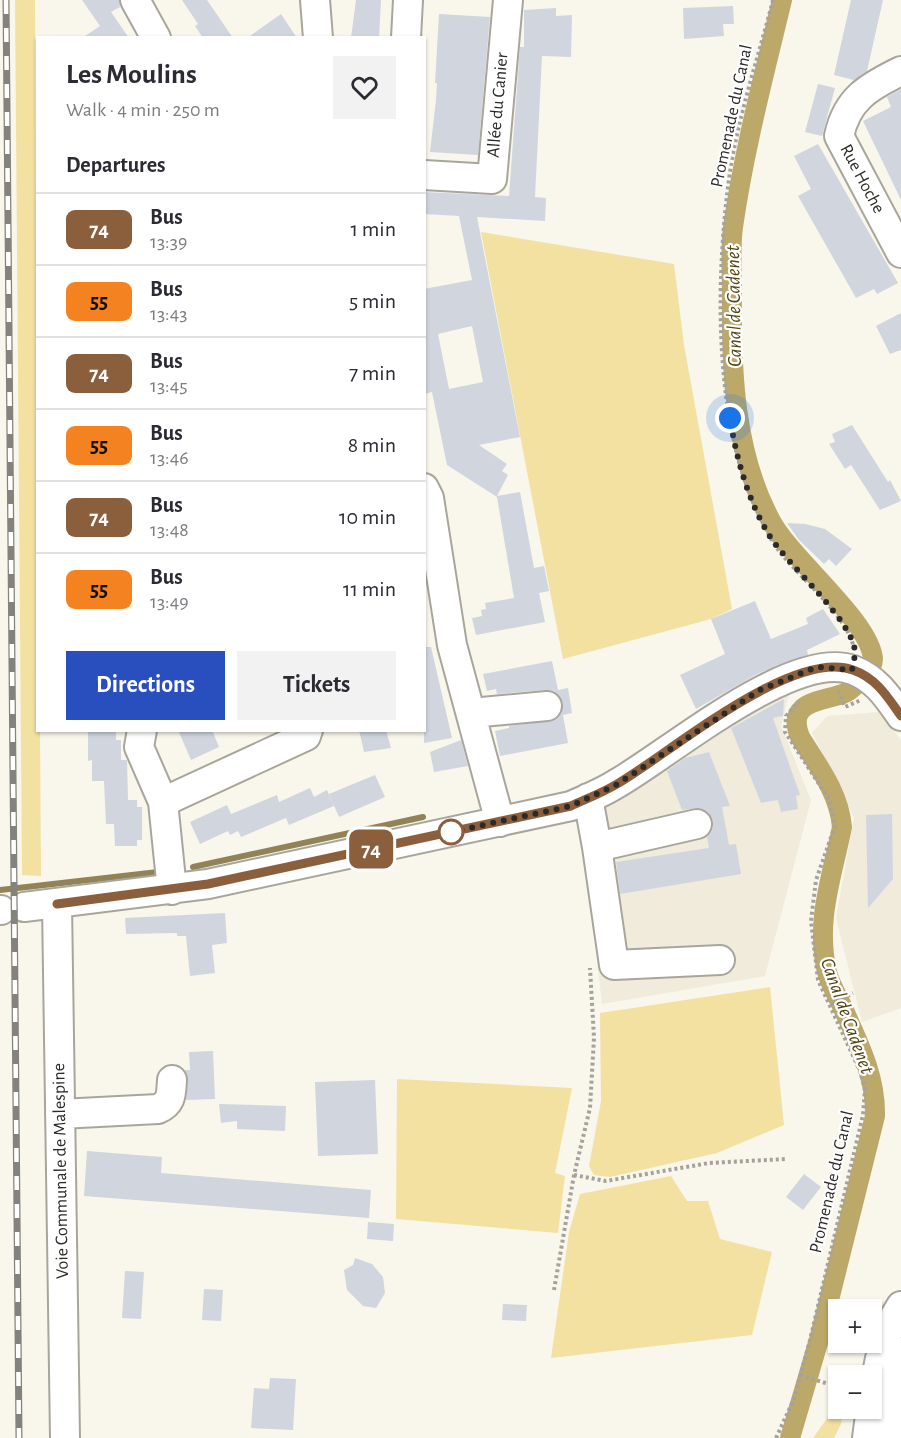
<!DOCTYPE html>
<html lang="en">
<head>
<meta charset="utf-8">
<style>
  :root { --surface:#fff; --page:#f2f2f3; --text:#2b2b33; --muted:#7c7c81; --line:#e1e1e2; --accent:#294fbe }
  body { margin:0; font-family:"Alegreya Sans",sans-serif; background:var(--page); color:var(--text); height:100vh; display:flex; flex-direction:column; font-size:22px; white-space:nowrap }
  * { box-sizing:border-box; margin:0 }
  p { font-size:20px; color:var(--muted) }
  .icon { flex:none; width:33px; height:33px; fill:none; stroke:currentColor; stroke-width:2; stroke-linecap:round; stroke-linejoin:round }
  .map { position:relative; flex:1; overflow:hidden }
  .details { position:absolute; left:36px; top:36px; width:390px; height:696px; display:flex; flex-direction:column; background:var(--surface); border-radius:0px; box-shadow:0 2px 4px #0004 }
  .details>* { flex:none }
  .badge { padding:0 12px; border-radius:9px; font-size:21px; line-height:39px }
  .controls { position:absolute; left:828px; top:1299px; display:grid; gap:12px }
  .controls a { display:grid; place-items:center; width:54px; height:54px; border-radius:0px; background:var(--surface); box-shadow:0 2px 4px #0004; font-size:30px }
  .you { position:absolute; width:30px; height:30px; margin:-15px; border:4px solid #fff; border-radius:50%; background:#1a73e8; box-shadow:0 0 0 9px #1a73e833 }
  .map>.badge { position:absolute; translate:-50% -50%; box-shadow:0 0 0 3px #fff }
  h2 { padding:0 30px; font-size:22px; line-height:54px }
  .round { display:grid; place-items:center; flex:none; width:63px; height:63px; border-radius:0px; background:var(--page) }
  .headline { display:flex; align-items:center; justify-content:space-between; height:102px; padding:0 30px }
  h1 { font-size:28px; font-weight:700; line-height:45px }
  .button { display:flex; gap:12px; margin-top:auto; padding:12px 30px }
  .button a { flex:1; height:69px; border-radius:0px; background:var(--accent); color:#fff; font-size:24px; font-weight:700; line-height:69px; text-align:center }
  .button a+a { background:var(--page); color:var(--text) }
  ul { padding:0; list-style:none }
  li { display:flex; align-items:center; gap:18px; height:72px; padding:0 30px; border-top:2px solid var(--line) }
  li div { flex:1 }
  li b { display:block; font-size:22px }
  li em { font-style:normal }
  li .badge { min-width:66px; font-weight:700; text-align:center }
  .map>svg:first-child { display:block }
</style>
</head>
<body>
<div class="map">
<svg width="901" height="1438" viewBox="0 0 901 1438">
  <rect width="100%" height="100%" fill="#f9f6ec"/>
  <path fill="#f0ebda" d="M791,685L781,726L811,800L765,976L602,1004L581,818Z
    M879,712L901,740V1008L862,1022L836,918L854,818L812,733L827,716Z"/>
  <path fill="#f3e1a2" d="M15,0H35L38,730L40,731L41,876L22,875Z
    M481,232L674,264L684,345L732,609L711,619L563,659Z
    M770,987L784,1125L717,1153L610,1177L594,1175L589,1166L601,1101L600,1013Z
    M397,1079L572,1088L555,1173L565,1176L558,1233L396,1219Z
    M671,1176L687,1201H708L720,1239L772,1252L752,1335L551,1358L569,1232L580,1194Z
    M838,1403V1408L843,1409L841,1424L834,1438H813Z"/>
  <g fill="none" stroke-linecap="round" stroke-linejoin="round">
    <path stroke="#918355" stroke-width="6" d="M193,867L423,817
      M0,890L158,872"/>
    <path stroke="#bca969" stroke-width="20" d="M782,0C764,75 744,150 733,227C730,249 732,273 732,295C731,370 734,453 771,521C791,559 870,621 873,659C873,666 869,669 865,674C859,681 854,689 845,693C823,702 785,700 800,737C818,766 839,793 842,827C832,877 815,921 827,972C830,984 837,995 842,1006C858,1042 876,1076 875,1116L820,1336L790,1438"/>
  </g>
  <path fill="#d1d5de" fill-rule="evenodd" d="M82,0H119L120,7L111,12L129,38H82L100,26Z
    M182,0H207L233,38H203L195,26L198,24Z
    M356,0H381L379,38H351Z
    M851,0H883L867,71L854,80L834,75Z
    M733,6L734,24H723L724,36L684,39L683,8Z
    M556,8V16L572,15L571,57L542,56L535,197L546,198L545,221L477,217L520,437L479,445L507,464L502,471L508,475L497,496L520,492L534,568L544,566L549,591L539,593L545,622L476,635L472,618L482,616L481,610L486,609L485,603L514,598L497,497L447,465L432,392L424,394V289L472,280L459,216L424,214V192L509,196L520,47H524V10ZM472,326L483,382L449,389L438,334Z
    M281,14L297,38H247Z
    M439,14L490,17L478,155L430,152L436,100L437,83H435Z
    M818,84L835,88L822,136L805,132Z
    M901,89V200L863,121L891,107L887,97Z
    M818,144L898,283L877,294L874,289L856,298L798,196L811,189L794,156Z
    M901,313V350L890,354L876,326Z
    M852,425L888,482L890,480L901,501L880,510L851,465L845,469L829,444L835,442L832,434Z
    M787,523L805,524L825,529L852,549L836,566L829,559L824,564L799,540Z
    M755,601L771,639L808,624L806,618L823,609L840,634L807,650L808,655L759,673L696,709L680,675L725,654L711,619Z
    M424,647H431L452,738L424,743Z
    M552,661L558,690L568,688L572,713L563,715L568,743L500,756L495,731L509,728V726L556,720L562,713L563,704L554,691L546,690L497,694L496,689L487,691L483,674Z
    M784,699L783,716L773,718L800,795L796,796L798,809L781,812L778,800L761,803L731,728Z
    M88,730H116V740H121V760H127L128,800H137V807H142V840H137V846H115L114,824H106L104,781H92V760L88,761Z
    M178,730H212L219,747L191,760Z
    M359,730H386L391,748L364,752Z
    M461,740L468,766L434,772L430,752Z
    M709,752L730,806L722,807L729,845L736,844L741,874L620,894L616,862L709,848L707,837L713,829V821L709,813L701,808L682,810L667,771L685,758Z
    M375,775L385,797L339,817L329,794Z
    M310,788L314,797L327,790L334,806L289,825L286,818L241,837L238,831L230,835L228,831L200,844L190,822L227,805L231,814L277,795L279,802Z
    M892,814L893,879L868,908L866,815Z
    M225,913L227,943L212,945L215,973L190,976L186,936H177V933L126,934L125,918Z
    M213,1051L215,1099L186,1100L188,1081L185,1070H190L189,1052Z
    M375,1080L378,1154L318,1156L315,1082Z
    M219,1104L286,1106L285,1131L237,1129V1121L221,1123Z
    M87,1151L162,1157L161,1173L371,1190L369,1218L84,1196Z
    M804,1174L821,1187L803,1210L786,1197Z
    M368,1222L394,1224L393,1241L367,1239Z
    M355,1258L372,1264L383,1277L385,1293L376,1308L363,1306L347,1290L344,1270L353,1265Z
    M125,1271L144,1272L141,1319L122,1318Z
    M204,1289L223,1290L221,1321L202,1320Z
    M503,1304L527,1305L526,1321L502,1320Z
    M270,1378L296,1379L293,1430L251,1428L254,1388L269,1389Z"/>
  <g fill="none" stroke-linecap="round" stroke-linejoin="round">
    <defs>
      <path id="minor" d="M135,0L156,38
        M315,0L318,38
        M406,38L408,0
        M901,71C868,87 847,99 839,136L901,253
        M424,175L492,179L508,0
        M424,488L429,498L452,645L500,822
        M471,713L547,706
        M142,730L139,747L163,802L172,890
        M588,798L597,847L697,824
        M163,802L306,736L308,730
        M597,847L614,965L720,960
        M57,904L65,1438
        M24,907L208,884L571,806C586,799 602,793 616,784C669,754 793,648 853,670C876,679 887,696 901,716
        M0,910H1
        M60,1114L158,1109C172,1103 171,1094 172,1080
        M872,1407C877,1372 881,1336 901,1306
        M867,1438L871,1408
        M891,1438L901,1352"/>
    </defs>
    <use href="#minor" stroke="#a8a69c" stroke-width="32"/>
    <path stroke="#a5a29b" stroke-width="4" stroke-dasharray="3 3" stroke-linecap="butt" d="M773,0C759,55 738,117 730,172C716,270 713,412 754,504C762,520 768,537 780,552C801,579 846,614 854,648
      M838,691L845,707L861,700
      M831,1004L853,993
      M574,1175L606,1181L709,1163L786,1159
      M554,1290L574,1175L590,1108L594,1038L590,968
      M800,1375L838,1387
      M776,1438L794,1399L810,1340L863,1115L865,1089L860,1071L818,980L811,921L816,880L835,826L829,799L785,732L786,716L799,701"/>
    <use href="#minor" stroke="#fff" stroke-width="28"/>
    <defs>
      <path id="rail" d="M6,0L19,1438"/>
    </defs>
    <use href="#rail" stroke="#84827c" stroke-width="7"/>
    <use href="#rail" stroke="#fff" stroke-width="4.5" stroke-dasharray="14" stroke-linecap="butt"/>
  </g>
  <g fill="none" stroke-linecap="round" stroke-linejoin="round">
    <defs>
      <path id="line" d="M57,904L208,884L571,806C586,799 602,793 617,784C669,754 792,648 853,670C876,678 887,696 901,716"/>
    </defs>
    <use href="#line" stroke="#fff" stroke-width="14"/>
    <use href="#line" stroke="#8b5e3c" stroke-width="9"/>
    <path stroke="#2c2a27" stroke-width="6" stroke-dasharray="0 10.8" d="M451,832L571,806L616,785L760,690L817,667L852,670C853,664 855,657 855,652C853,620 787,565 769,535C748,501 736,457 730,418"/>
  </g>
  <circle fill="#fff" stroke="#8b5e3c" stroke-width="3" cx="451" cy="832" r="12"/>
  <g text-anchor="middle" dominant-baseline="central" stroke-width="4.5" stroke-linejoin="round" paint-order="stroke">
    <g font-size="18" fill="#2c2a27" stroke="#fff">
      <text transform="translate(498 105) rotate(-85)">Allée du Canier</text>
      <text transform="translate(732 116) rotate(-78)">Promenade du Canal</text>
      <text transform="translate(862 179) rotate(62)">Rue Hoche</text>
      <text transform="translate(61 1171) rotate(-91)">Voie Communale de Malespine</text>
      <text transform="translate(832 1182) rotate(-77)">Promenade du Canal</text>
    </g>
    <g font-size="20" font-style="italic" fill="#534613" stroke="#fff">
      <text transform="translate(734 306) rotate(-91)">Canal de Cadenet</text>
      <text transform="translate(847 1016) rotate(70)">Canal de Cadenet</text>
    </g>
  </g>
</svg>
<div class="controls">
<a>+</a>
<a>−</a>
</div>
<div class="you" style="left:730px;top:418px"></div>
<b class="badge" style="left:371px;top:849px;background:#8b5e3c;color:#fff">74</b>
<section class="details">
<div class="headline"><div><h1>Les Moulins</h1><p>Walk · 4 min · 250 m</p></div><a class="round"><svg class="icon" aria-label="heart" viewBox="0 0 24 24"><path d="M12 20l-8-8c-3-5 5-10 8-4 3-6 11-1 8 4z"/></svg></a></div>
<h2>Departures</h2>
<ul>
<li><span class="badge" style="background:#8b5e3c;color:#fff">74</span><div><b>Bus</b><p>13:39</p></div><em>1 min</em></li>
<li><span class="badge" style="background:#f58220;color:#111">55</span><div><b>Bus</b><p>13:43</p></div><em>5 min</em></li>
<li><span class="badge" style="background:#8b5e3c;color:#fff">74</span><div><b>Bus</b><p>13:45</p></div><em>7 min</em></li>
<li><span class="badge" style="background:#f58220;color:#111">55</span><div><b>Bus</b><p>13:46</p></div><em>8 min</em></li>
<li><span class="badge" style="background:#8b5e3c;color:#fff">74</span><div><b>Bus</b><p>13:48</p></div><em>10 min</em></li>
<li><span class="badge" style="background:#f58220;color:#111">55</span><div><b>Bus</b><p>13:49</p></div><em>11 min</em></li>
</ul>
<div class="button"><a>Directions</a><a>Tickets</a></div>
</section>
</div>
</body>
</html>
